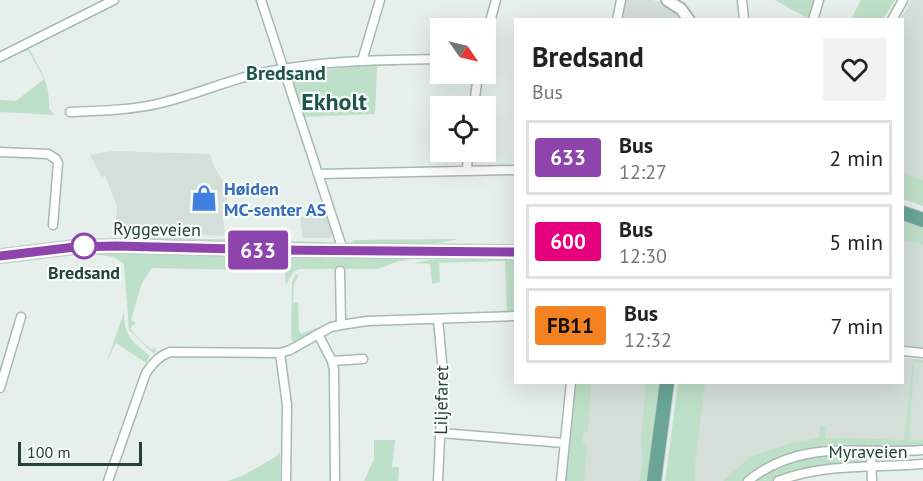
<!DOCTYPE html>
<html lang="en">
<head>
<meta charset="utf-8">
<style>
  :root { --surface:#fff; --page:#f2f2f2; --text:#222; --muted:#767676; --line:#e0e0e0 }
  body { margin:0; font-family:"PT Sans",sans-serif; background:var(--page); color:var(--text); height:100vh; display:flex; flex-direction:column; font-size:22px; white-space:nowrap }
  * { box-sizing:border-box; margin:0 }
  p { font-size:20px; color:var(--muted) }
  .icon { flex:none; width:33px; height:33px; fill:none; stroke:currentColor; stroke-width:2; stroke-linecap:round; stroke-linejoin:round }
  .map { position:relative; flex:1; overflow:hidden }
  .drawer { position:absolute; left:514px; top:18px; width:390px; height:366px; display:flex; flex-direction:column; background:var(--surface); border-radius:0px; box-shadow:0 6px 24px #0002 }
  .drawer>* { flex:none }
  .badge { padding:0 12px; border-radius:4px; font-size:21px; line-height:39px }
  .needle { width:39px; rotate:124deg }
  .tools { position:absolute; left:430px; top:18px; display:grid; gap:12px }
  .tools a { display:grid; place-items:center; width:66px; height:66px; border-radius:0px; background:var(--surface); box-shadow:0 6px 24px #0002; font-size:30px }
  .scale { position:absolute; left:18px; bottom:15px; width:124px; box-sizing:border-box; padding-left:6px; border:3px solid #24423a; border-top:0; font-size:16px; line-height:21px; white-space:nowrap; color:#24423a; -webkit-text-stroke:4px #f7fbf9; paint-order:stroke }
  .map>.badge { position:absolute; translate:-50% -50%; box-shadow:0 0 0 3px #fff }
  .round { display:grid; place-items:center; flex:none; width:63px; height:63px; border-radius:0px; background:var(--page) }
  .overview { display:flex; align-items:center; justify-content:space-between; height:102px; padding:0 18px }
  h1 { font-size:28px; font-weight:800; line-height:45px }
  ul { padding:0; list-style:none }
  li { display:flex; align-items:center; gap:18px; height:75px; margin:0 12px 9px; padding:0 6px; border:3px solid var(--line); border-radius:0px }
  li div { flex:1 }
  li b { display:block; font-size:22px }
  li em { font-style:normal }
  li .badge { min-width:66px; font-weight:700; text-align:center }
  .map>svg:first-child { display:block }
</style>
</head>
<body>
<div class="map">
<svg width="923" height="481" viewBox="0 0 923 481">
  <rect width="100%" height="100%" fill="#e6efeb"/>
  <path fill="#d4dfda" d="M627,0H653L662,3L683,20H619L621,7Z
    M911,0H923V206L903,199V20H900Z
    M113,151L210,154L214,166L224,183L228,207L222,209L225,236L115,231L117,206L105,176L102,177L90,155Z
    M326,214L333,234L330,238H303L300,217Z
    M903,219L923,226V348L903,345Z
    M903,358L923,360V447H832L805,450L789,455L757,471L743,481H687L678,383L903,382Z
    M574,383H664L650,481H565Z"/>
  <path fill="#bfe0c8" d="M775,0H815L809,19Z
    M861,0H895L883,19H851Z
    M26,47L30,50C41,71 50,83 49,108L54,115L0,112V100L16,101L44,79L28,50L16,54L15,53Z
    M394,63L396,66H377L375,114L304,117L292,81L293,75C297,71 301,70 307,71L308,73L369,64Z
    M903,173L923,180V206L903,199Z
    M903,219L923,226V245L916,242H903Z
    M131,237L328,242L327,244L320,245L131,240Z
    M458,239C440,245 368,249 351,242L354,240Z
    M113,252L303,256L327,259L373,256L424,257L399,261L378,269H299L294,271L286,285L285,271L152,268L142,283L131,320L136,323L130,328L137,337L152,350L155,347L156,351L154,354L129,330L124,264L114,257L94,254Z
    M516,259V313H507L505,261L439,263L440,282L432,284L430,264L414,263L430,260Z
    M299,274L294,284L293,302L298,303L299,331L301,334L325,325L293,343L291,337L292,283L295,275Z
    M124,312C124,338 132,340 150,356L146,363L116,343L107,361Z
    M913,359L923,360V363H914L909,441L923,440V447H832L805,450L789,455L757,471L743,481H723L750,457L792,443L819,438L820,426H826L825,437L827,439L847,438L904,440Z
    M574,383H591L588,431L584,432L582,441L587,445L584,481H565Z
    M646,383H664L650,481H639L643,463L641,440Z
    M678,383L685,384L705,383L695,464V481H665Z
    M374,440H395L392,467H399L398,481H364L374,459Z
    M280,452V481H228L244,475L277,456Z
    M821,454L861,455L866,457V460L863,463L833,464L790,475L773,481H753L775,466Z"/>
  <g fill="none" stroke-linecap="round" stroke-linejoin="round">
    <defs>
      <path id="minor" d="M261,0L343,250
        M742,0L744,20
        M617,20L621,0
        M813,20L819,0
        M892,20L903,0
        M486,36L496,0
        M0,57L114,0
        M362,61L380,0
        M474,106L478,74
        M70,112C102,111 135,110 165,102C201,93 235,77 271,71C327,60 385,60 441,59
        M0,152L48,154L56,159L58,163L53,225
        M467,170L468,152
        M319,174L516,170
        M340,271L341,325
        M438,319L443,373L438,481
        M318,334L332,361L334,370L335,481
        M903,351L923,353
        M332,361L363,359
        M0,388L21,317
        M441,433L564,443
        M871,451L872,481
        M108,481L146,373C153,363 159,356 170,352L280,353
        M286,481L287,405L280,353L290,350L331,327L341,325L367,321L516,316
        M561,481L571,382
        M748,481C803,437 859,455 923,450
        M778,481C825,463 874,468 923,464"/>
      <path id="tertiary" d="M667,0L681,9L689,20"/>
      <path id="primary" d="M903,213L923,220
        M0,256L75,247L116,246L276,250L516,252
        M654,481L667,382"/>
    </defs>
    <use href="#minor" stroke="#a8b8b2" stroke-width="11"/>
    <use href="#tertiary" stroke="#a8b8b2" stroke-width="14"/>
    <use href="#primary" stroke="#c2cac8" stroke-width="16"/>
    <use href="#minor" stroke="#fff" stroke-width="8"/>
    <use href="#tertiary" stroke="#fff" stroke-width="10"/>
    <use href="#primary" stroke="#6aa596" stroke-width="14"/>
  </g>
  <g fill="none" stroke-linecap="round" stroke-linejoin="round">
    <defs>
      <path id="line" d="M0,256L75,247L116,246L276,250L516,252"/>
    </defs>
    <use href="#line" stroke="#fff" stroke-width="14"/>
    <use href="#line" stroke="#8e44ad" stroke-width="9"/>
  </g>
  <defs>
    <symbol id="shop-bare" viewBox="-9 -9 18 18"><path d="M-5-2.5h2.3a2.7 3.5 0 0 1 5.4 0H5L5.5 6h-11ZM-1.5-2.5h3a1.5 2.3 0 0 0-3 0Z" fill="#3f7fe0" stroke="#f7fbf9" stroke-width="2.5" paint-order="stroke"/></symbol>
  </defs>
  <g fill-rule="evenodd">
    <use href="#shop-bare" x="185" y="179" width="38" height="38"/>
  </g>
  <circle fill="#fff" stroke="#8e44ad" stroke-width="3" cx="84" cy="246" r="12"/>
  <g text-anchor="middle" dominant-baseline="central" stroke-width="4.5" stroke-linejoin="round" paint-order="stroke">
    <g font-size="18" font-weight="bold" fill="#366cbe" stroke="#f7fbf9" text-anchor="start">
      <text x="224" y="188">Høiden<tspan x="224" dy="21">MC-senter AS</tspan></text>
    </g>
    <g font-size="18" fill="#24423a" stroke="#f7fbf9">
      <text transform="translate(157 229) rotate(1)">Ryggeveien</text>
      <text transform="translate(441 400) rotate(-89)">Liljefaret</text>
      <text x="868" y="451">Myraveien</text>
    </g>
    <g font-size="18" font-weight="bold" fill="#24423a" stroke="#f7fbf9">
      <text x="84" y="272">Bredsand</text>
    </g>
    <g font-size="20" font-weight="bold" fill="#1f5548" stroke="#f7fbf9">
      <text x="286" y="73">Bredsand</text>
    </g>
    <g font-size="24" font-weight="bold" fill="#1f5548" stroke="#f7fbf9">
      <text x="334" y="101">Ekholt</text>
    </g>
  </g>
</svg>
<div class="tools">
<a><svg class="needle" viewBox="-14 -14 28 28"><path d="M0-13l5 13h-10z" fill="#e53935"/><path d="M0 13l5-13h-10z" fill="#767676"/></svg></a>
<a><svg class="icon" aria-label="locate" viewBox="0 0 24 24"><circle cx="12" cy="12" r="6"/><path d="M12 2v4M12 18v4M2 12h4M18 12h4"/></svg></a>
</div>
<div class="scale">100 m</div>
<b class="badge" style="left:258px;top:250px;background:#8e44ad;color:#fff">633</b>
<section class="drawer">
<div class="overview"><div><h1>Bredsand</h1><p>Bus</p></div><a class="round"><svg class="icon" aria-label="heart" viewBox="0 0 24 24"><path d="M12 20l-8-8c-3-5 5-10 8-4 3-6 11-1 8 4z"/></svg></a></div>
<ul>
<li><span class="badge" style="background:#8e44ad;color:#fff">633</span><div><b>Bus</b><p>12:27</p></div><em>2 min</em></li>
<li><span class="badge" style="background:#e6007e;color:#fff">600</span><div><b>Bus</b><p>12:30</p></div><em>5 min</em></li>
<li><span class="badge" style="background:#f58220;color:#111">FB11</span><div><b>Bus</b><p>12:32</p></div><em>7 min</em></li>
</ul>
</section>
</div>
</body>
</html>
